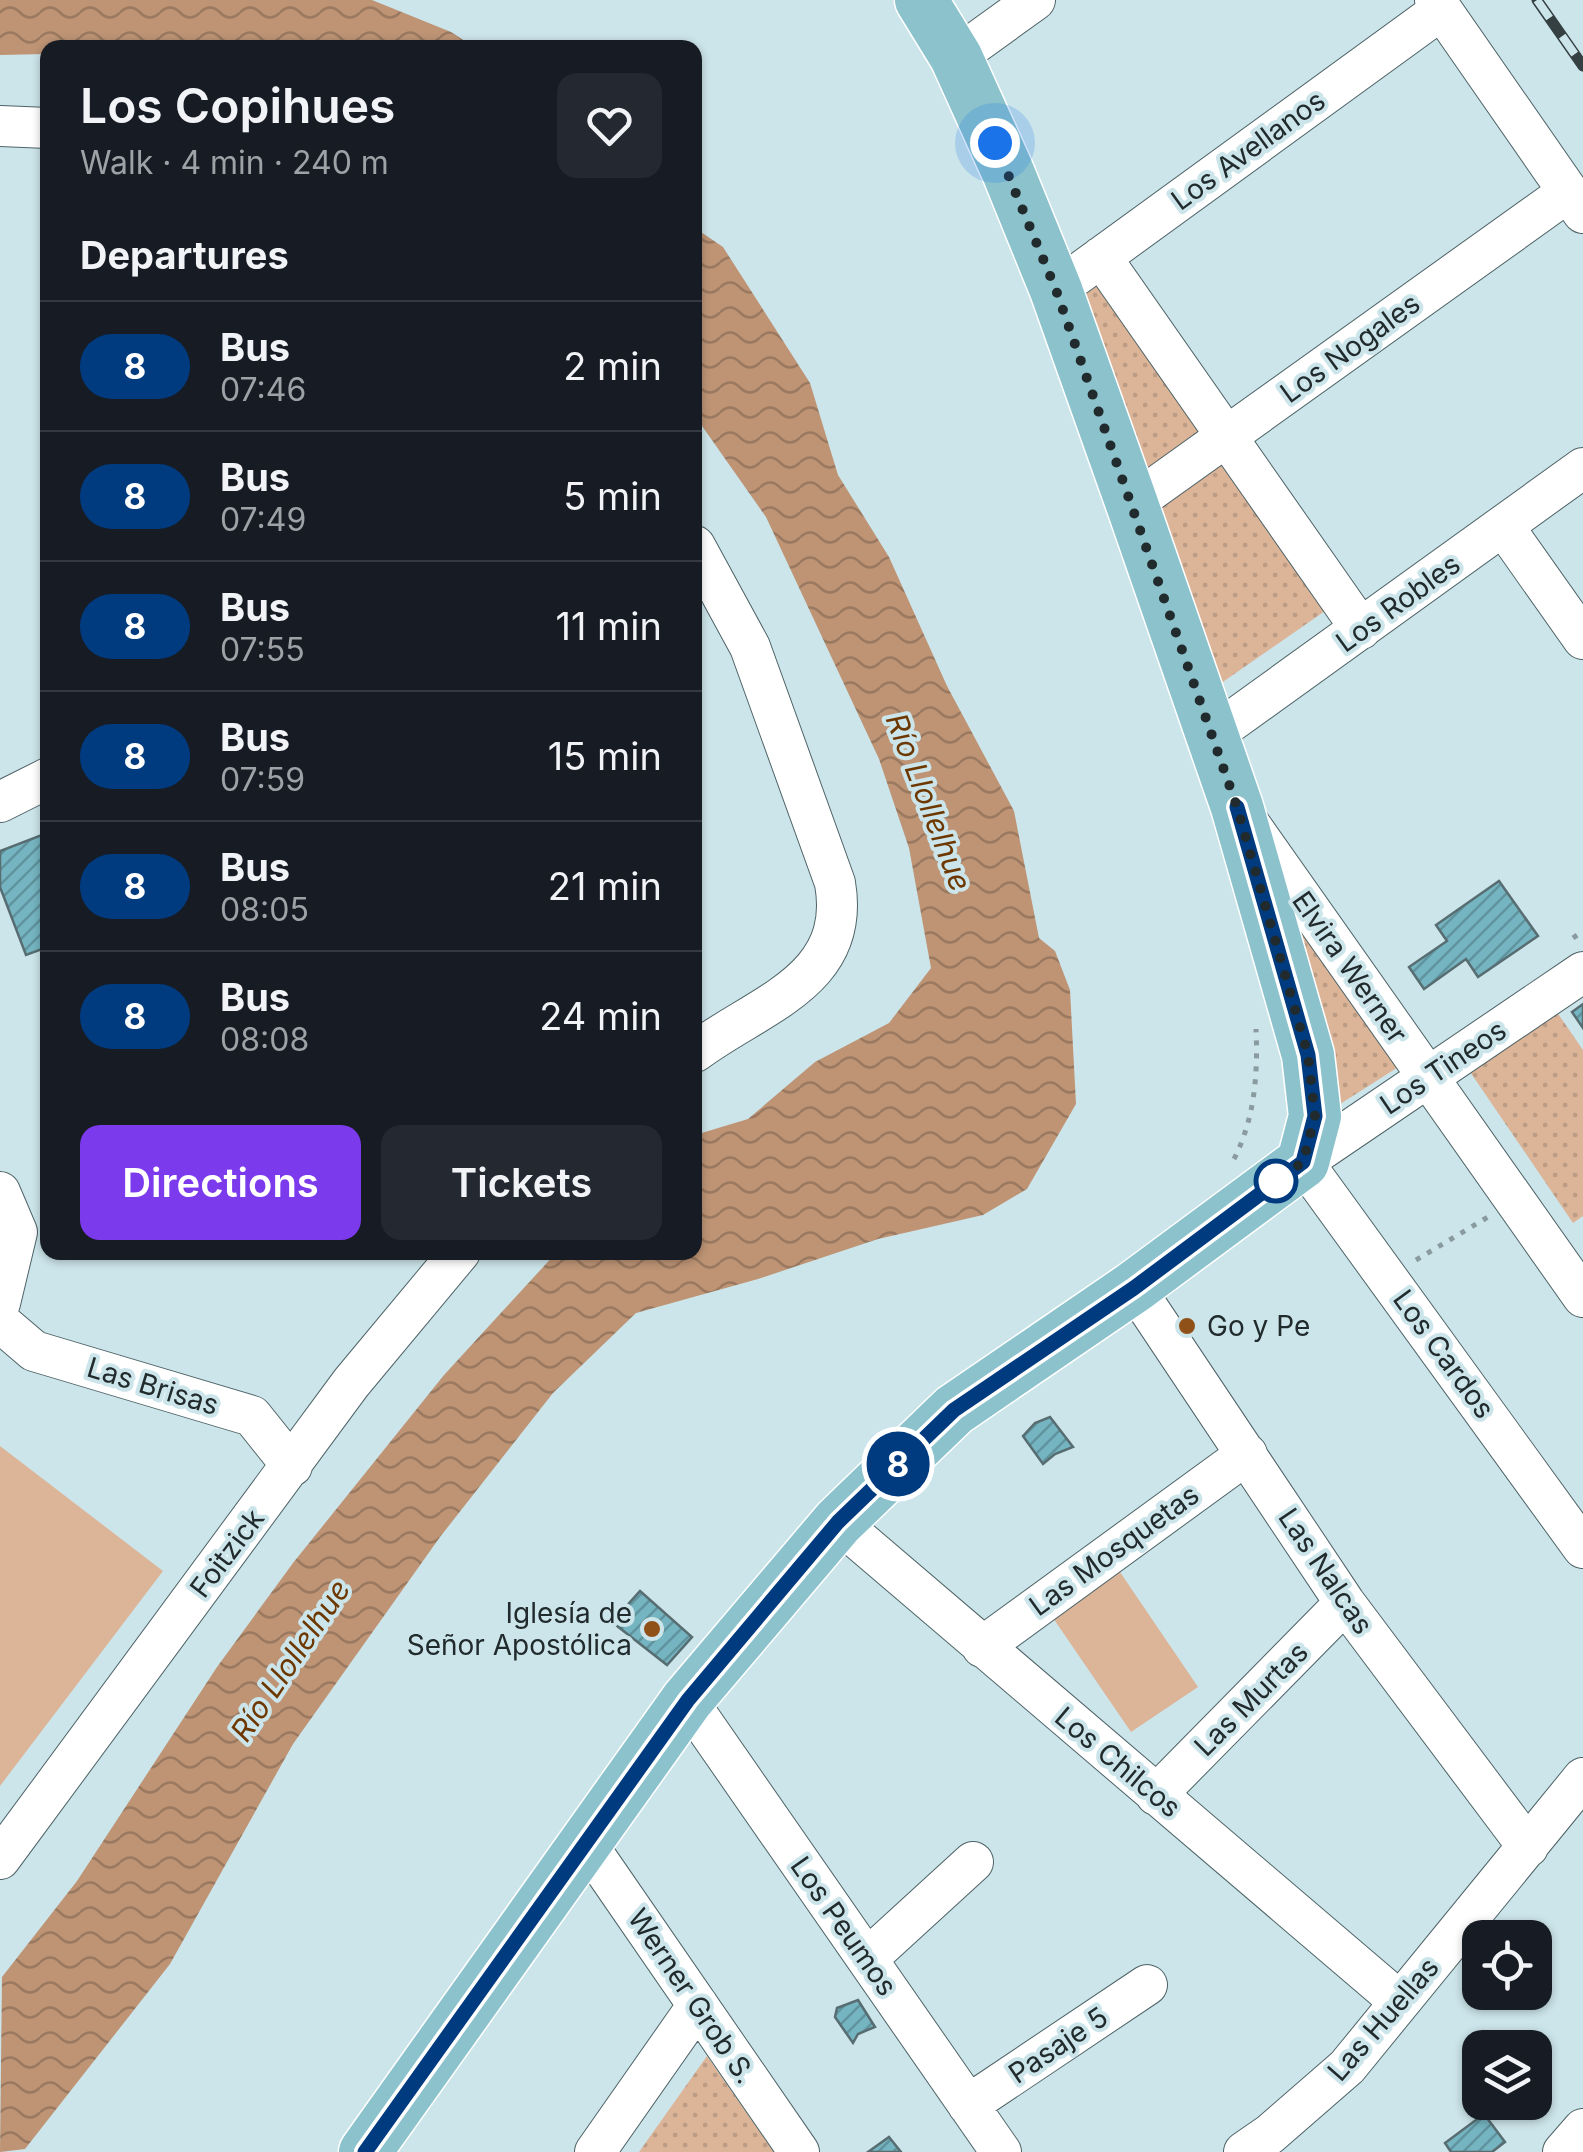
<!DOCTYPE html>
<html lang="en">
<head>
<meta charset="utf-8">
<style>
  :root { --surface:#171b24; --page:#242831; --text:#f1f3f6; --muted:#9ea1a6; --line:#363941; --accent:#7c3aed }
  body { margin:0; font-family:Inter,sans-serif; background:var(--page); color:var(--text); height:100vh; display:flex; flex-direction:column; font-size:38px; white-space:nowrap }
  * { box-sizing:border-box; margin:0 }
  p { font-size:32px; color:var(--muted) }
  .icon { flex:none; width:55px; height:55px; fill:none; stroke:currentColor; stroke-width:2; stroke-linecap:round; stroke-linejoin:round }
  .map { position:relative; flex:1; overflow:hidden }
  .panel { position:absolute; left:40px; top:40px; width:662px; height:1220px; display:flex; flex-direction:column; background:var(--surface); border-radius:20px; box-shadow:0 2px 8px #0004 }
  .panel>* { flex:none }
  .badge { padding:0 20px; border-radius:32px; font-size:35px; line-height:65px }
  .tools { position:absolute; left:1462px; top:1920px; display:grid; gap:20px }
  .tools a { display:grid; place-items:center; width:90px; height:90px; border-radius:20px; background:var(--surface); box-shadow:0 2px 8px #0004; font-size:50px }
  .you { position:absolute; width:50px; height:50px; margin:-25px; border:8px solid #fff; border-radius:50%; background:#1a73e8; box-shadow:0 0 0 15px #1a73e833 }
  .map>.badge { position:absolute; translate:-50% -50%; box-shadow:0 0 0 5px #fff }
  h2 { padding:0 40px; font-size:38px; line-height:90px }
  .round { display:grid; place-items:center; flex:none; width:105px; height:105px; border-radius:20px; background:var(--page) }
  .head { display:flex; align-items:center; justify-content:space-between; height:170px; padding:0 40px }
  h1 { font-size:48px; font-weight:600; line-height:75px }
  .cta { display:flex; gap:20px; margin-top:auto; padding:20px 40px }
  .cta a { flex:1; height:115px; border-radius:20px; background:var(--accent); color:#fff; font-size:40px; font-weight:600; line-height:115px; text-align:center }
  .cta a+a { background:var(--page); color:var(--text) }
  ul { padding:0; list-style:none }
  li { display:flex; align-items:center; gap:30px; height:130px; padding:0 40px; border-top:2px solid var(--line) }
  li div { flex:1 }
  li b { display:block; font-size:38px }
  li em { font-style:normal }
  li .badge { min-width:110px; font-weight:700; text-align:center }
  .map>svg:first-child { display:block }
</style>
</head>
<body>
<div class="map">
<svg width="1583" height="2152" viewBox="0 0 1583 2152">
  <defs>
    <pattern id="grass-dots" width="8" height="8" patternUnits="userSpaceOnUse" patternTransform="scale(2.5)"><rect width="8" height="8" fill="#dcb599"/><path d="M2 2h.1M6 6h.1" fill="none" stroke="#bc9c84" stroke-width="1.8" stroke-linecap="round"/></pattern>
    <pattern id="water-waves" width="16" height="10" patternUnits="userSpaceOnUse" patternTransform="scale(2.5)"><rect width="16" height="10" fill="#be9475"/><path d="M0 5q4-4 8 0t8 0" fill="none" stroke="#9a7960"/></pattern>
    <pattern id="building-hatch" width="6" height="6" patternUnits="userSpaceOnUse" patternTransform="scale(2.5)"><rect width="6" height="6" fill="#75b5c1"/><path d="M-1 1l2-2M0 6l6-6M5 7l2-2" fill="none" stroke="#60939d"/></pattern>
  </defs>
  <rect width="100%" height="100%" fill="#cce5ea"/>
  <path fill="url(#grass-dots)" d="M1105,245L1348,595L1207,693L1059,276Z
    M1276,874L1403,1064L1337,1106Z
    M1550,1002L1583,1050V1216L1573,1223L1464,1063Z
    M707,2056L774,2152H639Z"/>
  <path fill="#dcb599" d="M0,1446L163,1571L0,1786Z
    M1120,1572L1198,1687L1131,1732L1053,1618Z"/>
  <path fill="url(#water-waves)" d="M0,0H372L451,32L474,47L48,48L47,54L0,55Z
    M695,228L723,247L810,383L838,475L889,557L947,686L1014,811L1039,938L1055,951L1070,990L1076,1104L1027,1189L983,1215L878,1239L758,1279L636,1313L553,1393L440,1537L293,1744L170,1964L25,2149L0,2152L2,1977L77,1881L217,1667L293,1563L444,1375L556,1253L695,1252V1135L748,1119L815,1062L889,1023L931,968L909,848L879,759L766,517L695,416Z"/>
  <path fill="url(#building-hatch)" stroke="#576d71" stroke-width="2.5" d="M47,833L48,947L26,955L0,887V851Z
    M1499,881L1538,936L1478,977L1466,959L1424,989L1409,967L1447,941L1436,925Z
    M1583,1004V1028L1572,1012Z
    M1050,1417L1073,1447L1055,1454L1043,1464L1023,1436L1035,1423Z
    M640,1591L692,1637L667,1665L612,1622Z
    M858,2000L875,2027L858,2034L853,2043L835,2017L837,2008Z
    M1502,2102H1531L1511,2116Z
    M1484,2114L1505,2142L1492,2152H1451L1445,2143Z
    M889,2137L901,2152H868Z"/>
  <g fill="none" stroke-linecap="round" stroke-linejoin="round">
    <defs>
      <path id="minor" d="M1435,0L1583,213
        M956,57L1035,0
        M0,126L48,128
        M1101,257L1361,629
        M1056,290L1441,10
        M1132,504L1568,192
        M1504,527L1583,639
        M695,546L750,647L835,883C852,981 759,1004 695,1052
        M1211,736L1583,468
        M0,802L48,778
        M1251,826L1583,1297
        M1583,972L1303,1162L1583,1548
        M0,1192L17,1232L0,1303
        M1134,1287L1345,1603L1528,1847
        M0,1322L34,1351L252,1416L292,1466
        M838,1522L1399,2001
        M982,1647L1247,1454
        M687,1700L1001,2152
        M1156,1795L1345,1603
        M584,1840L799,2152
        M0,1859L351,1383L460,1252
        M867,1959L973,1862
        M968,2105L1147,1985
        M595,2152L698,2005
        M1244,2152L1270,2134L1347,2067L1583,1778
        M1563,2152L1583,2129"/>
      <path id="major" d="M365,2152L687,1700L838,1522L954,1410L1134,1287L1303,1162L1315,1116L1308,1055L1237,807L1132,504L1056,290L1008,172L956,57L921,0"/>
    </defs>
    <use href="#minor" stroke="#4e6367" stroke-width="42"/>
    <use href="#major" stroke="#fff" stroke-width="55"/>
    <path stroke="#899b9f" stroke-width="5" stroke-dasharray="5 8" stroke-linecap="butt" d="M1573,938L1583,931
      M1234,1159C1255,1118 1258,1073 1256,1029
      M1416,1260L1488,1217"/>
    <use href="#minor" stroke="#fff" stroke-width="40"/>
    <use href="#major" stroke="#8bc2cc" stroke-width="52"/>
    <defs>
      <path id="rail" d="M1537,0L1583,66"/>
    </defs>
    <use href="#rail" stroke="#354043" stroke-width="11"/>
    <use href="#rail" stroke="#cce5ea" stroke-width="8" stroke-dasharray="22" stroke-linecap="butt"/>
  </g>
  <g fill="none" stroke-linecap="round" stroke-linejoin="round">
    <defs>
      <path id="line" d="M365,2152L688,1700L838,1522L954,1410L1134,1288L1303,1162L1315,1116L1308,1055L1237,807"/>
    </defs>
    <use href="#line" stroke="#fff" stroke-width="22"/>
    <use href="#line" stroke="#003b80" stroke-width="15"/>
    <path stroke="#212a2c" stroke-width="10" stroke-dasharray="0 18" d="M995,143L1056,290L1237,807L1308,1055L1315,1116L1303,1162L1276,1181"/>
  </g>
  <circle fill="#fff" stroke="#003b80" stroke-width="5" cx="1276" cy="1181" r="20"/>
  <g fill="#905118" stroke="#cce5ea" stroke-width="4">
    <circle cx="1187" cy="1326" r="10"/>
    <circle cx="652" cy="1629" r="10"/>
  </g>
  <g text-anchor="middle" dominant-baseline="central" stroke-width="8" stroke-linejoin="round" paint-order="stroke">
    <g font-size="28" fill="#212a2c" stroke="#cce5ea">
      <text transform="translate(1248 150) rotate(-36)">Los Avellanos</text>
      <text transform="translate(1350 348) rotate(-36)">Los Nogales</text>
      <text transform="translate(1398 603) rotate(-36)">Los Robles</text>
      <text transform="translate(1350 967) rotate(55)">Elvira Werner</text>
      <text transform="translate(1443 1067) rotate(-34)">Los Tineos</text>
      <text transform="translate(1444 1354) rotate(54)">Los Cardos</text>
      <text transform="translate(153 1386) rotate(17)">Las Brisas</text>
      <text transform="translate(1114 1550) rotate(-36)">Las Mosquetas</text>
      <text transform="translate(227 1553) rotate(-53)">Foitzick</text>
      <text transform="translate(1326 1571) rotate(56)">Las Nalcas</text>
      <text transform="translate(1251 1699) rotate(-45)">Las Murtas</text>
      <text transform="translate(1118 1762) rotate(40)">Los Chilcos</text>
      <text transform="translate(844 1926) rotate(55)">Los Peumos</text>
      <text transform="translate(692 1996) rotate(56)">Werner Grob S.</text>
      <text transform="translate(1383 2019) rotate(-49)">Las Huellas</text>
      <text transform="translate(1058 2045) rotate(-34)">Pasaje 5</text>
    </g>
    <g font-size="28" fill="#212a2c" stroke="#cce5ea" text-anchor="start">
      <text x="1207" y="1326">Go y Pe</text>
      <text x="632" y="1613" text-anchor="end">Iglesía de<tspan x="632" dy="32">Señor Apostólica</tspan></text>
    </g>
    <g font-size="30" font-style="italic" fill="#6d3700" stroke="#cce5ea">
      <text transform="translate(929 802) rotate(69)">Río Llollelhue</text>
      <text transform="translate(290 1660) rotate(-56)">Río Llollelhue</text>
    </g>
  </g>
</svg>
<div class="tools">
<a><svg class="icon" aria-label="locate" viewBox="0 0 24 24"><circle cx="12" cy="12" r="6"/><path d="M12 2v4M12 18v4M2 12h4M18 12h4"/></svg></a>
<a><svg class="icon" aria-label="layers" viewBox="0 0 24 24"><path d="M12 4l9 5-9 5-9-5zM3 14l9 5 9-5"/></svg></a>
</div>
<div class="you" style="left:995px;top:143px"></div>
<b class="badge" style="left:898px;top:1464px;background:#003b80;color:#fff">8</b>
<section class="panel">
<div class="head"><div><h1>Los Copihues</h1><p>Walk · 4 min · 240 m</p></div><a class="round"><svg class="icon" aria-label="heart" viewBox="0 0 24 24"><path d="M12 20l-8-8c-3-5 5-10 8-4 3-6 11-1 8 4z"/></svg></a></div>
<h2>Departures</h2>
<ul>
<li><span class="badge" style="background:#003b80;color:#fff">8</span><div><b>Bus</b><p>07:46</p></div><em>2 min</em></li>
<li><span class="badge" style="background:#003b80;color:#fff">8</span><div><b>Bus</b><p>07:49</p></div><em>5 min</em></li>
<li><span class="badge" style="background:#003b80;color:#fff">8</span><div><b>Bus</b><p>07:55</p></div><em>11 min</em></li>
<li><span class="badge" style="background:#003b80;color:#fff">8</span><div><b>Bus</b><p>07:59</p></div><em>15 min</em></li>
<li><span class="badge" style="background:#003b80;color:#fff">8</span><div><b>Bus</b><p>08:05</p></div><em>21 min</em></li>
<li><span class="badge" style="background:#003b80;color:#fff">8</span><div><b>Bus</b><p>08:08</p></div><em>24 min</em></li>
</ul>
<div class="cta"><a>Directions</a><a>Tickets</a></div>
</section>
</div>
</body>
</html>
